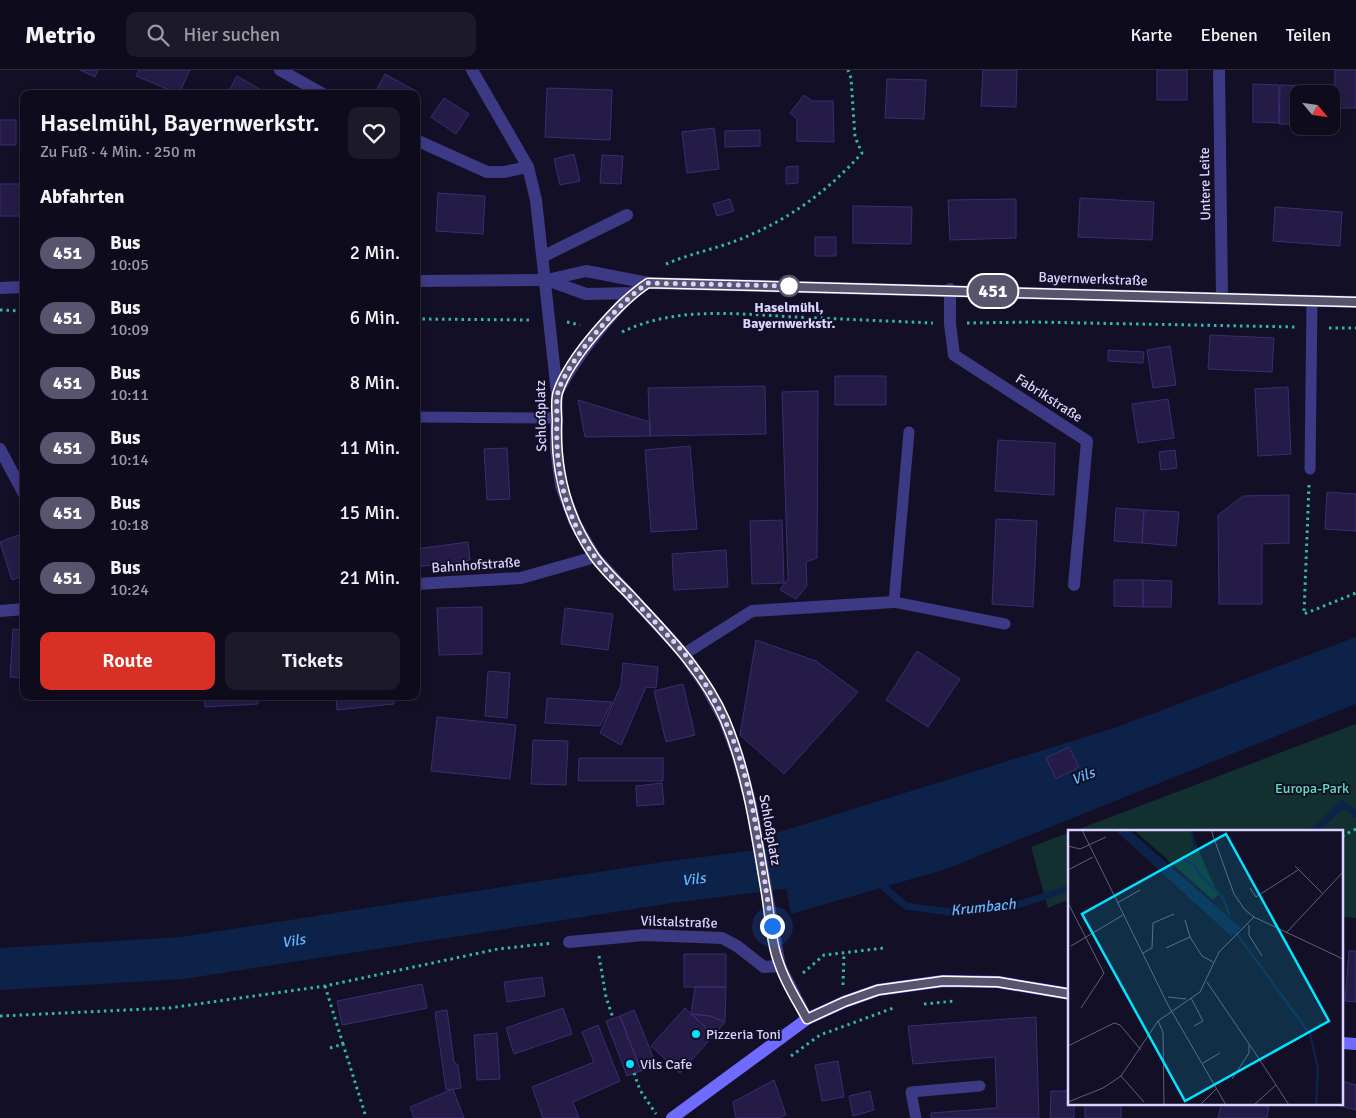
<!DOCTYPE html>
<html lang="de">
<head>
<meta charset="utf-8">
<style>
  :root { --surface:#0e0b1c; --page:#1c1929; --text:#f1f3f6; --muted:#9b9ba3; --line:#2e2b3b; --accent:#d93025 }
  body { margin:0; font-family:Signika,sans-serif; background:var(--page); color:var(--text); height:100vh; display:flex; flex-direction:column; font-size:19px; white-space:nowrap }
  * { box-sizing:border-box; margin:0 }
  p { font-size:16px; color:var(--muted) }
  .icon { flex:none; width:28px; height:28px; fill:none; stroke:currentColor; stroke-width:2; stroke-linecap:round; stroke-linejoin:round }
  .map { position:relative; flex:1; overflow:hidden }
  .details { position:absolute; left:20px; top:20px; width:400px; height:610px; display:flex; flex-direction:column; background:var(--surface); border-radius:10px; box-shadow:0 2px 8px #0003,0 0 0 1px var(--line) }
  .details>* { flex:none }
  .badge { padding:0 10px; border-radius:16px; font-size:18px; line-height:32px }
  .needle { width:32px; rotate:119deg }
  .controls { position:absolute; left:1290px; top:15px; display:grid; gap:10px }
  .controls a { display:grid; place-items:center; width:50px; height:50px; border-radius:10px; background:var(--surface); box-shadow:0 2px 8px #0003,0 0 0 1px var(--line); font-size:25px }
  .you { position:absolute; width:25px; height:25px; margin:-12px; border:4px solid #fff; border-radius:50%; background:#1a73e8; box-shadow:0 0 0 8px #1a73e833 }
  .map>.badge { position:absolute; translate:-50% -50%; box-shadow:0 0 0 2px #fff }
  h2 { padding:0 20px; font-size:19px; line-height:45px }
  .round { display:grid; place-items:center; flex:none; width:52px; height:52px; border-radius:10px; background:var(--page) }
  .summary { display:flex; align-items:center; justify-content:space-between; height:85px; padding:0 20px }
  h1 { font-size:24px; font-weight:600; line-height:38px }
  .action { display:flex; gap:10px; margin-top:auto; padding:10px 20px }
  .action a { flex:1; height:58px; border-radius:10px; background:var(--accent); color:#fff; font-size:20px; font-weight:600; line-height:58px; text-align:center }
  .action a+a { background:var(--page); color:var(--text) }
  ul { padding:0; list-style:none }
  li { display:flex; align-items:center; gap:15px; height:65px; padding:0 20px }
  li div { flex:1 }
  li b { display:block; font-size:19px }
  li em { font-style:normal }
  li .badge { min-width:55px; font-weight:700; text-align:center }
  header { display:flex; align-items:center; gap:30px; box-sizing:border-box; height:70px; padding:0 25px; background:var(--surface); border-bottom:1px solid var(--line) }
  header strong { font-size:24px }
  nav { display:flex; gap:28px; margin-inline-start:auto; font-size:18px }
  .search { width:350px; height:45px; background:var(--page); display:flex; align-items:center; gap:12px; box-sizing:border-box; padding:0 18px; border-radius:10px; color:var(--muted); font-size:19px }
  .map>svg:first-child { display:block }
</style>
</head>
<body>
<header>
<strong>Metrio</strong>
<div class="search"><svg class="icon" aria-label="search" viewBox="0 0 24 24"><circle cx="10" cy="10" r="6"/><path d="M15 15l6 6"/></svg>Hier suchen</div>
<nav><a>Karte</a><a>Ebenen</a><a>Teilen</a></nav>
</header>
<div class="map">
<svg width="1356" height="1048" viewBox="0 0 1356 1048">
  <rect width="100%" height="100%" fill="#130f26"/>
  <path fill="#12302f" d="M1356,654V848L1342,847V762H1071Z
    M1070,762V829L1048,838L1031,777Z"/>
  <path fill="#0c2248" d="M1356,567V634L946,799L791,844L776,763L1117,657Z"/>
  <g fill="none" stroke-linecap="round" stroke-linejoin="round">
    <path stroke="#0c2248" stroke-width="7" d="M1311,762L1320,756L1342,734L1356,744
      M878,812L906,836L956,843L1011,837L1070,818"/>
    <path stroke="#0c2248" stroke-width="42" id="s1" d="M0,899L182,888L671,812L839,791"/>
  </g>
  <path fill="#241b47" stroke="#3b2d73" d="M80,0H98L95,7Z
    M139,0H190L179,24L136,6Z
    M983,0H1017L1016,37L981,36Z
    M1157,0H1187V30H1157Z
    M1335,0H1356V38H1334Z
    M385,4L416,21L415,24H374Z
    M237,6L263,21L262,24H232L228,22Z
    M887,9L926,10L924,49L885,48Z
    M1253,14L1279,15V53L1253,52Z
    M1280,15L1306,16V24H1299V54H1279Z
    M547,18L612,20L610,70L545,67Z
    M804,25L812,31H833L834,72L797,71V49L790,43Z
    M444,28L469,44L456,64L431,47Z
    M0,50H16V75H0Z
    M714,58L719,99L687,103L682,62Z
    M760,60V76L725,77V61Z
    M574,84L580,111L560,115L554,89Z
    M602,85L623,86L621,114L600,113Z
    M798,96V113L786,114V97Z
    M0,114H24V146H0Z
    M438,123L485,126L483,164L436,161Z
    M1080,128L1154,132L1152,170L1078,167Z
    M730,129L734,141L717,146L713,134Z
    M1016,129V168L950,170L948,130Z
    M853,136L912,137L911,174L853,173Z
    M1275,137L1342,142L1340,176L1273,171Z
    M815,167H836V186H815Z
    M1210,265L1274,268L1272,302L1208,299Z
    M1170,276L1176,315L1153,318L1147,280Z
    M1108,280L1144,282L1143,293L1108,291Z
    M835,306H886V335H835Z
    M765,316L766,364L650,366L648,318Z
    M1288,317L1291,384L1258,386L1255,319Z
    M818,321L817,488L806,492L807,516L796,529L780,520L788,509L782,322Z
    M1168,329L1174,368L1138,373L1132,334Z
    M578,330L650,352V366L585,367Z
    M998,370L1055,373L1054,425L995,421Z
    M690,376L697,459L651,462L645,380Z
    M507,378L510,429L487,430L484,379Z
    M1175,380L1177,398L1161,400L1159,382Z
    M1327,422L1356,424V461L1325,459Z
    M1289,425V473L1262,474V534H1219L1218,445L1243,426Z
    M1116,438L1144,440L1142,473L1114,471Z
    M1144,440L1179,442L1176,476L1142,473Z
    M996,449L1037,451L1033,537L992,534Z
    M782,450L784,513L752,514L750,451Z
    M24,463V505L12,510L0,472Z
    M468,472L470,490L416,497V479Z
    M726,480L728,517L674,520L672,484Z
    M1114,510H1143V537L1114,536Z
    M1143,510L1172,511L1171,537H1143Z
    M482,537V584L439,585L437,538Z
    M565,538L613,544L608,580L561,574Z
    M13,559L24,560V608L10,607Z
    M756,570L816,591L858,622L784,704L740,665Z
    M917,581L960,609L928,657L886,630Z
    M623,593L658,597L656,618L646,617L621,675L600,663L621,615Z
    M488,601L510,603L507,648L485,646Z
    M683,614L695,665L666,672L654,621Z
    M204,626H257L258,634L205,637Z
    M336,626H393L394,634L337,640Z
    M547,628L612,632L600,656L545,653Z
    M437,647L516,655L510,709L431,701Z
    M533,670L568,671L566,715L531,714Z
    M1069,677L1079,697L1056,709L1046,688Z
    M579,688H663V711H578Z
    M662,713L664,734L637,736L636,716Z
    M1349,881H1356V932L1345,931Z
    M684,884H726V917H684Z
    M542,907L545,926L507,932L504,912Z
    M422,914L427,938L342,955L337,931Z
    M695,917H726L725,952L710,946L691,944Z
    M563,938L572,964L514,984L506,958Z
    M685,938L714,965L680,1003L651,976Z
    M447,940L454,992L458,995L461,1018L446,1020L435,942Z
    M634,940L656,994L641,1001L620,946Z
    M691,944L710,946L725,952L714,965Z
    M620,946L641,1001L627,1006L606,951Z
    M1036,947L1039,1048H931V1043L997,1038L995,987L913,994L908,956Z
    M598,955L620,1011L573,1032L579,1048H543L532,1017L594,992L582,962Z
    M497,963L500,1009L477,1010L474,965Z
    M838,991L844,1027L822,1031L815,995Z
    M774,1010L786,1045L778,1048H736L733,1032Z
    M1342,1011L1356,1015V1040L1333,1034H1342Z
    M453,1019L464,1048H414L410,1037Z
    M870,1021L874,1040L853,1046L849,1026Z
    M1051,1021H1070V1034H1074V1048H1050Z
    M1085,1034H1121V1048H1085Z
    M1221,1034H1256L1269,1037L1267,1048H1218Z"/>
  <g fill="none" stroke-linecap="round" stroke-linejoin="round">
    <path stroke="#2fb8b0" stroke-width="3" stroke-dasharray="2.5 4" stroke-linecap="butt" d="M666,194C689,184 715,179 738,170C787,151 827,122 862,83L855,67L851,8L848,0
      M0,240L24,241
      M416,249L531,250
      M567,252L580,255
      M967,253L1034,252L1295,257
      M1329,258H1356
      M622,262C676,236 737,244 795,247C841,249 887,251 933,253
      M1309,415L1304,544L1356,523
      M1342,766L1356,759
      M599,886L606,927L613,948
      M803,903L824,885L884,878
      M843,915L844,883
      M325,916L343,974
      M924,934L955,931
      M0,946L169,938L325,916L498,879L553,873
      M330,978L343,974L366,1047
      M791,986L820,965L896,937
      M634,1003L640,1020L656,1044"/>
    <path stroke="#3d3a85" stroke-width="11" d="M416,347L557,348
      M909,362L894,532L1005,554
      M1310,399L1312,231
      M916,1048L911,1022L980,1016"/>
    <path stroke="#3d3a85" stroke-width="12" d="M280,0L323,24
      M1219,0L1222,228
      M416,70L487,102H504L528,97
      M544,186L627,145
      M416,211L547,210
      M0,218L24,217
      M950,219V254L954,285L1087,371L1074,515
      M0,379L24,424
      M416,514L521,508L595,487
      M0,541L24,539
      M684,584L752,541L894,532
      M569,872L644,865L722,868L737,876L764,897L780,896"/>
    <path stroke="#3d3a85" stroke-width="12" d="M472,0L528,97L536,130L557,323L556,379L561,416L575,453L595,487L684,584L706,616L724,649L738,686L751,735L780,896L807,949
      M547,210L586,201L648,213L1356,232
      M547,210L586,224L632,223L636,221
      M557,323C577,285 603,254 632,223"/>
    <path stroke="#6f6bff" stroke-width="12" d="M1342,973L1356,974
      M672,1048L807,949L844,932L878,920L943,911L998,912L1070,924"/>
  </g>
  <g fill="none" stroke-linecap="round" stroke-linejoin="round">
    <defs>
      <path id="line" d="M1070,924L998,912L943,911L878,920L844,932L807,949C798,932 786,914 780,896C771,874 770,846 766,822C756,764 748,705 725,650C704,601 664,562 629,524C617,512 604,500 594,486C566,445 555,400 557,351C557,342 555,330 558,322C569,288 619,232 648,213L1356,232"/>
    </defs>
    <use href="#line" stroke="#fff" stroke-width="11"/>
    <use href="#line" stroke="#59546d" stroke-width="8"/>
    <path stroke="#d9d4ff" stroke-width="5" stroke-dasharray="0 9" d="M772,856C760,789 754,708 723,647C712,625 699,601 683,582C655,550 622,521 596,488C564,448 555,398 557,349C557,341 556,330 558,322C567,291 621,230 648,213L789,216"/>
  </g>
  <circle fill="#fff" stroke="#59546d" stroke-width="2.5" cx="789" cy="216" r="10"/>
  <g fill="#00e5ff" stroke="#130f26" stroke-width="2">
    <circle cx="696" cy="964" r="5"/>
    <circle cx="630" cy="994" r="5"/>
  </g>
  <g text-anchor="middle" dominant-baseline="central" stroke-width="4" stroke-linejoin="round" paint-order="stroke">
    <g font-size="14" fill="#d9d4ff" stroke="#130f26">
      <text transform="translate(1205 114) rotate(-91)">Untere Leite</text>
      <text transform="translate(1093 209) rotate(2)">Bayernwerkstraße</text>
      <text transform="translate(1049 328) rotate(33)">Fabrikstraße</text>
      <text transform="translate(541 346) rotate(-91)">Schloßplatz</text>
      <text transform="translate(476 495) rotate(-4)">Bahnhofstraße</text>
      <text transform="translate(770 760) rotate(80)">Schloßplatz</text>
      <text transform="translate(679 852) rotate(2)">Vilstalstraße</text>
    </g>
    <g font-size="14" font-weight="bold" fill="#d9d4ff" stroke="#130f26">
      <text x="789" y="237">Haselmühl,<tspan x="789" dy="16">Bayernwerkstr.</tspan></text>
    </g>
    <g font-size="14" fill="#5fe0c0" stroke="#130f26">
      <text x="1312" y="718">Europa-Park</text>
    </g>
    <g font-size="14" fill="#d9d4ff" stroke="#130f26" text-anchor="start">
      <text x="706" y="964">Pizzeria Toni</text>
      <text x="640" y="994">Vils Cafe</text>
    </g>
    <g font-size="15" font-style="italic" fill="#62b6ff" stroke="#130f26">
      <text transform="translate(1083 706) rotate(-21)">Vils</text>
      <text stroke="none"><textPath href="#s1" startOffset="700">Vils</textPath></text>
      <text transform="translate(983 837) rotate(-6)">Krumbach</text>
      <text stroke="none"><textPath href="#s1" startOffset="295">Vils</textPath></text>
    </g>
  </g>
  <g transform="translate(1068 760)">
    <rect width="275" height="275" fill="#130f26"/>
    <path d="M66,0H122L147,58L152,63L145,70Z" fill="#12302f"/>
    <path d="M47,0H61L173,98L163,106Z" fill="#0c2248"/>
    <path fill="none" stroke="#0c2248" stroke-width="2.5" d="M123,0L127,16L116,30L126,35L132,45L155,68L162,86M166,100L242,204L250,238L248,275"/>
    <path fill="none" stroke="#625e7d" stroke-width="1" d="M14,0L100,175L158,275M143,0L166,64L177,80L186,87L275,129M0,16L12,19L38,7M227,36L254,63M0,40L25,27M182,58L188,67L230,40M0,73L36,143L13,178M49,73L72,60M181,95V105L194,126M219,102L275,42M122,107L134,126L145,132M3,116L55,85M98,118L122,107L117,90M75,123L84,118L85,93L106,84M139,152L181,214V223L164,249M100,167L118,169M123,168L135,191L126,196M90,191L95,202L96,275M182,215L221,275M0,216L46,193L52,195L73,220M135,233L152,223M53,246L76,272M0,272L35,258L53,246L90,191L132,162L151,122L186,87M132,275L149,258M186,275L208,255"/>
    <path fill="#00e5ff" fill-opacity="0.15" stroke="#00e5ff" stroke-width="2.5" d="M158,4L261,191L117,271L14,84Z"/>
    <rect width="275" height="275" fill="none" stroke="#d9d4ff" stroke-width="2.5"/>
  </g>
</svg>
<div class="controls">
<a><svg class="needle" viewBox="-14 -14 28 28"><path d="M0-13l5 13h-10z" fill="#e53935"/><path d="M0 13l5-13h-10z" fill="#9b9ba3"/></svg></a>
</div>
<div class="you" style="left:772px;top:856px"></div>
<b class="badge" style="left:993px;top:221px;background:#59546d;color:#fff">451</b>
<section class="details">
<div class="summary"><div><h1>Haselmühl, Bayernwerkstr.</h1><p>Zu Fuß · 4 Min. · 250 m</p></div><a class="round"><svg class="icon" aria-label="heart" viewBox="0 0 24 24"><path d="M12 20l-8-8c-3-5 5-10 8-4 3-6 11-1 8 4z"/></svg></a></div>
<h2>Abfahrten</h2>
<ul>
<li><span class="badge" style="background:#59546d;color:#fff">451</span><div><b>Bus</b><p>10:05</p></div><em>2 Min.</em></li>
<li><span class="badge" style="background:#59546d;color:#fff">451</span><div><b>Bus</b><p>10:09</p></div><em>6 Min.</em></li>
<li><span class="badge" style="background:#59546d;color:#fff">451</span><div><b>Bus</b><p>10:11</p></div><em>8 Min.</em></li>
<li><span class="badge" style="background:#59546d;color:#fff">451</span><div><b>Bus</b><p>10:14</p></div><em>11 Min.</em></li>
<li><span class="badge" style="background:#59546d;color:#fff">451</span><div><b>Bus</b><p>10:18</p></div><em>15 Min.</em></li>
<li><span class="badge" style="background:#59546d;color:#fff">451</span><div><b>Bus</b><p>10:24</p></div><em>21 Min.</em></li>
</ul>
<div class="action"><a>Route</a><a>Tickets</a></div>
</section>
</div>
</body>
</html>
